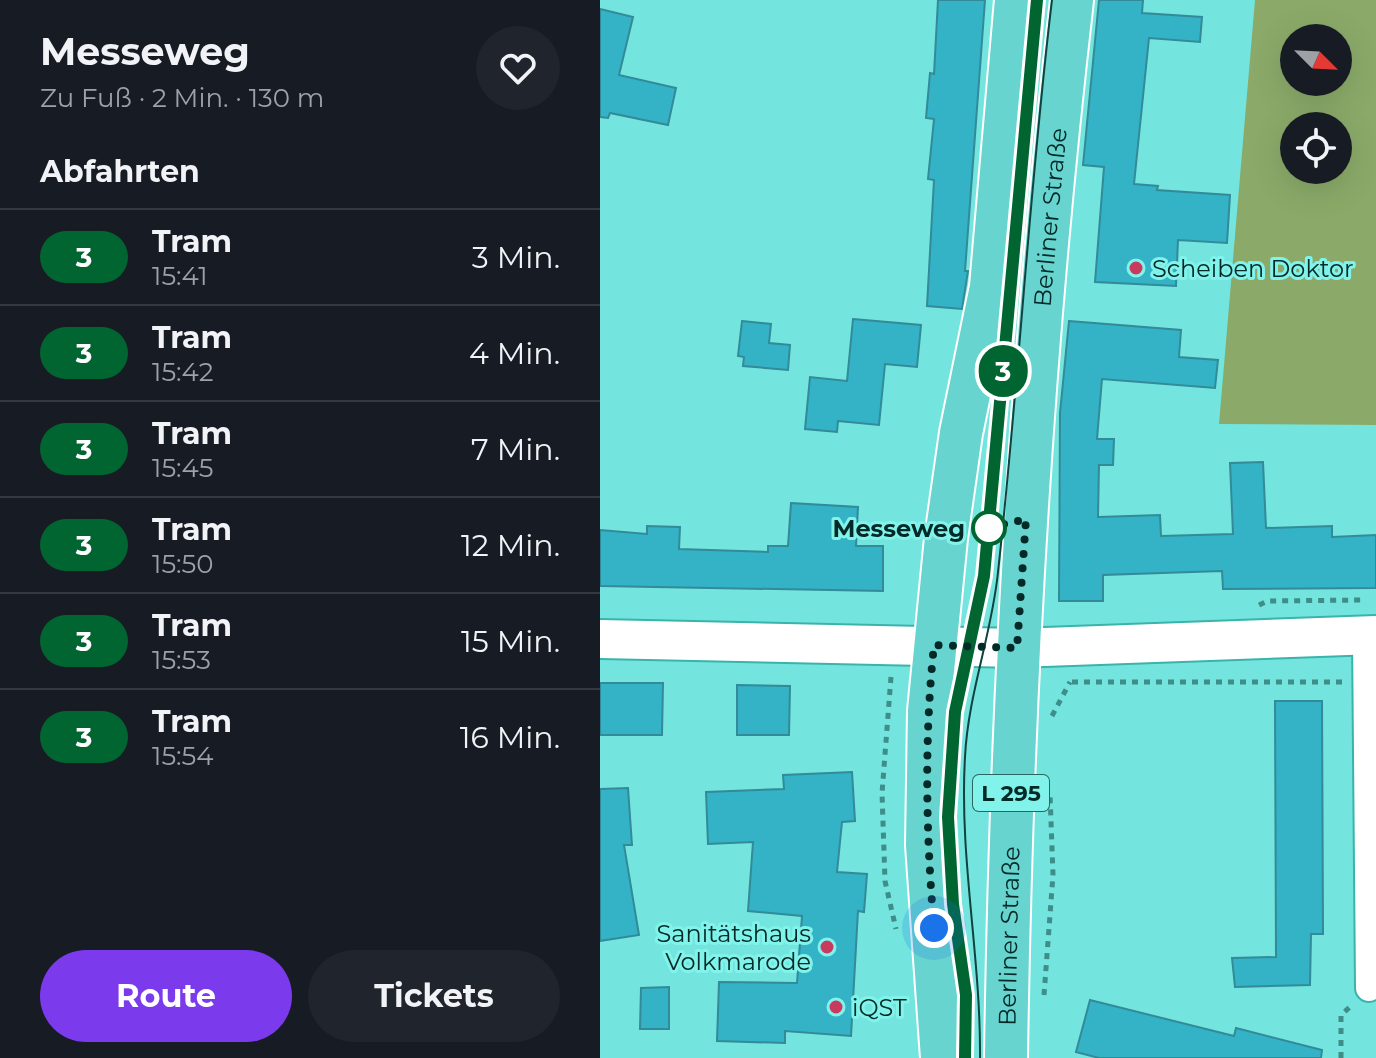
<!DOCTYPE html>
<html lang="de">
<head>
<meta charset="utf-8">
<style>
  :root { --surface:#171b24; --page:#20242c; --text:#f1f3f6; --muted:#9ea1a6; --line:#363941; --accent:#7c3aed }
  body { margin:0; font-family:Montserrat,sans-serif; background:var(--page); color:var(--text); height:100vh; display:flex; flex-direction:column; font-size:30px; white-space:nowrap }
  * { box-sizing:border-box; margin:0 }
  p { font-size:26px; color:var(--muted) }
  .icon { flex:none; width:44px; height:44px; fill:none; stroke:currentColor; stroke-width:2; stroke-linecap:round; stroke-linejoin:round }
  .map { position:relative; flex:1; overflow:hidden }
  .side { display:flex; flex-direction:column; background:var(--surface); width:600px }
  .side>* { flex:none }
  .badge { padding:0 16px; border-radius:26px; font-size:28px; line-height:52px }
  .needle { width:52px; rotate:114deg }
  .tools { position:absolute; left:680px; top:24px; display:grid; gap:16px }
  .tools a { display:grid; place-items:center; width:72px; height:72px; border-radius:50%; background:var(--surface); box-shadow:0 8px 32px #0002; font-size:40px }
  .you { position:absolute; width:40px; height:40px; margin:-20px; border:6px solid #fff; border-radius:50%; background:#1a73e8; box-shadow:0 0 0 12px #1a73e833 }
  .map>.badge { position:absolute; translate:-50% -50%; box-shadow:0 0 0 4px #fff }
  h2 { padding:0 40px; font-size:30px; line-height:72px }
  .round { display:grid; place-items:center; flex:none; width:84px; height:84px; border-radius:42px; background:var(--page) }
  .overview { display:flex; align-items:center; justify-content:space-between; height:136px; padding:0 40px }
  h1 { font-size:38px; font-weight:700; line-height:60px }
  .action { display:flex; gap:16px; margin-top:auto; padding:16px 40px }
  .action a { flex:1; height:92px; border-radius:48px; background:var(--accent); color:#fff; font-size:32px; font-weight:700; line-height:92px; text-align:center }
  .action a+a { background:var(--page); color:var(--text) }
  ul { padding:0; list-style:none }
  li { display:flex; align-items:center; gap:24px; height:96px; padding:0 40px; border-top:2px solid var(--line) }
  li div { flex:1 }
  li b { display:block; font-size:30px }
  li em { font-style:normal }
  li .badge { min-width:88px; font-weight:700; text-align:center }
  main { display:flex; flex:1; min-height:0 }
  .map>svg:first-child { display:block }
</style>
</head>
<body>
<main>
<section class="side">
<div class="overview"><div><h1>Messeweg</h1><p>Zu Fuß · 2 Min. · 130 m</p></div><a class="round"><svg class="icon" aria-label="heart" viewBox="0 0 24 24"><path d="M12 20l-8-8c-3-5 5-10 8-4 3-6 11-1 8 4z"/></svg></a></div>
<h2>Abfahrten</h2>
<ul>
<li><span class="badge" style="background:#006531;color:#fff">3</span><div><b>Tram</b><p>15:41</p></div><em>3 Min.</em></li>
<li><span class="badge" style="background:#006531;color:#fff">3</span><div><b>Tram</b><p>15:42</p></div><em>4 Min.</em></li>
<li><span class="badge" style="background:#006531;color:#fff">3</span><div><b>Tram</b><p>15:45</p></div><em>7 Min.</em></li>
<li><span class="badge" style="background:#006531;color:#fff">3</span><div><b>Tram</b><p>15:50</p></div><em>12 Min.</em></li>
<li><span class="badge" style="background:#006531;color:#fff">3</span><div><b>Tram</b><p>15:53</p></div><em>15 Min.</em></li>
<li><span class="badge" style="background:#006531;color:#fff">3</span><div><b>Tram</b><p>15:54</p></div><em>16 Min.</em></li>
</ul>
<div class="action"><a>Route</a><a>Tickets</a></div>
</section>
<div class="map">
<svg width="776" height="1058" viewBox="0 0 776 1058">
  <rect width="100%" height="100%" fill="#73e5de"/>
  <path fill="#8baa69" fill-rule="evenodd" d="M655,0H776V425L619,424ZM694,38H738V82H694ZM694,126H738V170H694Z"/>
  <path fill="#33b3c5" stroke="#338a98" stroke-width="2" d="M338,0H385L365,271H368L362,309L327,306L334,180L328,179L334,119L326,118L330,73L334,74Z
    M499,0H543L542,13L602,17L600,42L549,38L534,184L558,186L557,190L630,195L627,243L578,240L576,286L495,282L504,167L483,165Z
    M0,9L33,17L19,75L76,88L68,125L10,113L8,118L0,117Z
    M253,319L321,325L317,367L285,364L279,425L238,421L237,432L205,429L210,377L247,381Z
    M142,321L171,324L169,343L190,345L188,370L143,366L144,357L138,356Z
    M469,321L581,330L579,357L618,360L615,388L502,379L497,439H514L513,465H499L498,517L560,515L561,536L633,534L630,463L663,462L666,528L732,526V537L776,535V588L623,589L622,571L503,575V601H459L460,413Z
    M191,503L258,507L256,546H283V591L0,586V530L47,534V526L80,527L79,549L168,552V546H188Z
    M0,683H63L62,735H0Z
    M137,685L190,686L189,735H137Z
    M675,701H722L723,934H711L710,985L635,987L632,958L676,957Z
    M252,772L255,821L242,822L237,872L267,874L264,912L258,911L251,1036L185,1031V1043L117,1041L119,982L197,983L202,916L148,911L153,842L108,844L106,792L184,789L183,775Z
    M28,788L32,845H24L39,935L0,941V789Z
    M69,987V1029H40L41,988Z
    M490,1000L634,1036L636,1028L722,1050L721,1058H499L476,1052Z"/>
  <g fill="none" stroke-linecap="round" stroke-linejoin="round">
    <defs>
      <path id="minor" d="M766,635L769,988"/>
      <path id="secondary" d="M0,639L417,648L776,635"/>
      <g id="primary">
        <path d="M342,1058L327,845L329,711L346,538L361,433L391,287L416,0"/>
        <path id="s1" d="M406,1058C411,704 431,352 472,0"/>
      </g>
    </defs>
    <use href="#minor" stroke="#3ab3ac" stroke-width="30"/>
    <use href="#secondary" stroke="#3ab3ac" stroke-width="42"/>
    <use href="#primary" stroke="#fff" stroke-width="46"/>
    <path stroke="#3e8d88" stroke-width="5" stroke-dasharray="6 6" stroke-linecap="butt" d="M659,605L668,601L764,600
      M291,677L282,793L285,881L296,929
      M472,682H742
      M452,716L470,682
      M444,995L453,875L450,794
      M741,1058V1015L751,1006"/>
    <use href="#minor" stroke="#fff" stroke-width="26"/>
    <use href="#secondary" stroke="#fff" stroke-width="38"/>
    <use href="#primary" stroke="#67d4cf" stroke-width="42"/>
    <path stroke="#11423e" stroke-width="2" d="M365,1058L366,995L353,904L348,817L355,712L384,576L437,0
      M380,1058C381,957 359,858 365,757C368,694 392,634 398,572C419,382 429,190 452,0"/>
  </g>
  <g fill="none" stroke-linecap="round" stroke-linejoin="round">
    <defs>
      <path id="line" d="M365,1058L366,995L353,904L348,817L355,712L384,576L437,0"/>
    </defs>
    <use href="#line" stroke="#fff" stroke-width="18"/>
    <use href="#line" stroke="#006531" stroke-width="12"/>
    <path stroke="#032a27" stroke-width="8" stroke-dasharray="0 14.4" d="M334,928C326,834 324,739 334,645L417,648L426,519L389,528"/>
  </g>
  <g fill="#c93a5f" stroke="#81f3eb" stroke-width="3">
    <circle cx="536" cy="268" r="8"/>
    <circle cx="227" cy="947" r="8"/>
    <circle cx="236" cy="1007" r="8"/>
  </g>
  <circle fill="#fff" stroke="#006531" stroke-width="4" cx="389" cy="528" r="16"/>
  <g text-anchor="middle" dominant-baseline="central" stroke-width="6" stroke-linejoin="round" paint-order="stroke">
    <rect fill="#81f3eb" stroke="#296662" stroke-width="2" x="373" y="775" width="76" height="36" rx="6"/>
    <g font-size="22" font-weight="bold" fill="#032a27">
      <text x="411" y="793">L 295</text>
    </g>
    <g font-size="24" fill="#032a27" stroke="#81f3eb">
      <text stroke="none"><textPath href="#s1" startOffset="842">Berliner Straße</textPath></text>
      <text stroke="none"><textPath href="#s1" startOffset="122">Berliner Straße</textPath></text>
    </g>
    <g font-size="24" fill="#032a27" stroke="#81f3eb" text-anchor="start">
      <text x="552" y="268">Scheiben Doktor</text>
      <text x="211" y="933" text-anchor="end">Sanitätshaus<tspan x="211" dy="28">Volkmarode</tspan></text>
      <text x="252" y="1007">iQST</text>
    </g>
    <g font-size="24" font-weight="bold" fill="#032a27" stroke="#81f3eb" text-anchor="end">
      <text x="365" y="528">Messeweg</text>
    </g>
  </g>
</svg>
<div class="tools">
<a><svg class="needle" viewBox="-14 -14 28 28"><path d="M0-13l5 13h-10z" fill="#e53935"/><path d="M0 13l5-13h-10z" fill="#9ea1a6"/></svg></a>
<a><svg class="icon" aria-label="locate" viewBox="0 0 24 24"><circle cx="12" cy="12" r="6"/><path d="M12 2v4M12 18v4M2 12h4M18 12h4"/></svg></a>
</div>
<div class="you" style="left:334px;top:928px"></div>
<b class="badge" style="left:403px;top:371px;background:#006531;color:#fff">3</b>
</div>
</main>
</body>
</html>
